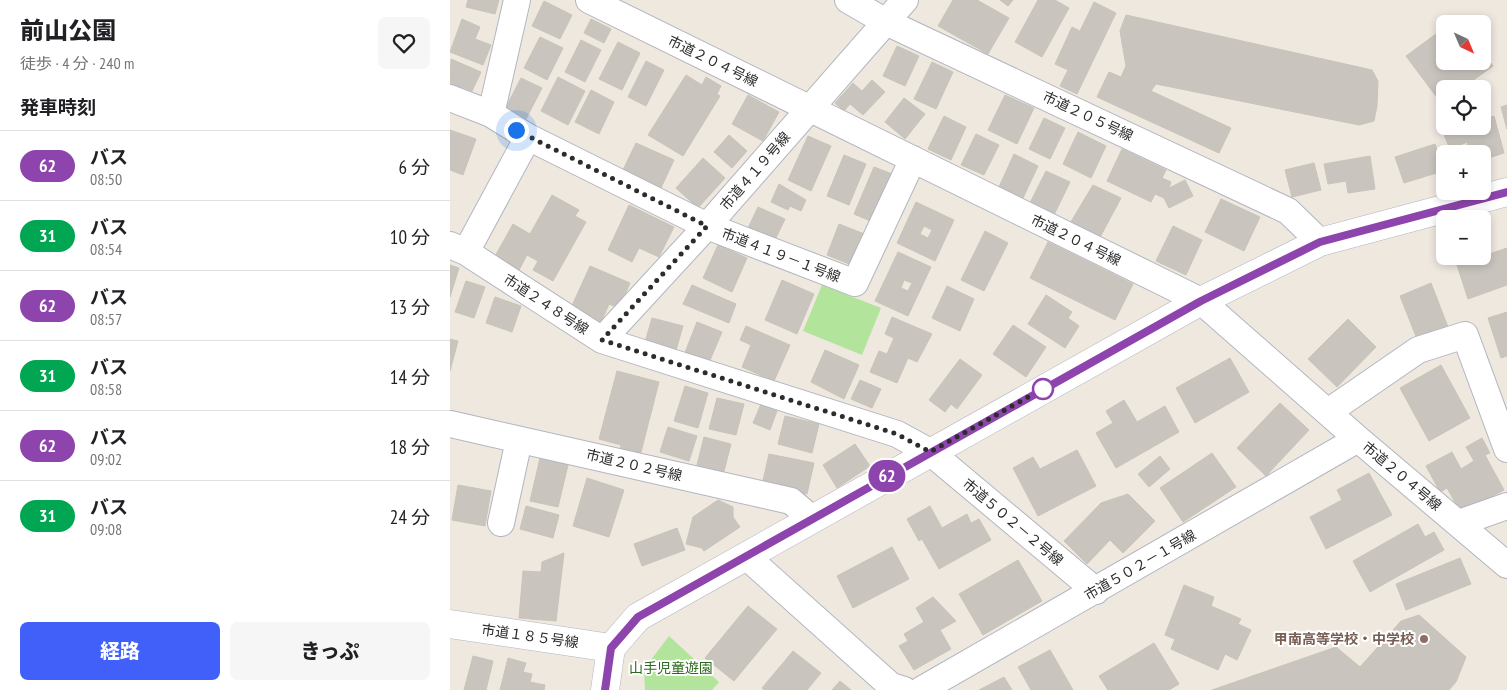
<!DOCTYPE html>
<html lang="ja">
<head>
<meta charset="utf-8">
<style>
  :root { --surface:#fff; --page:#f6f6f6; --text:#202124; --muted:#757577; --line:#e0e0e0; --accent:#4060f9 }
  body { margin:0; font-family:"PT Sans Narrow","Noto Sans JP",sans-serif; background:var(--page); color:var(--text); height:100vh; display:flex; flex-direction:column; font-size:19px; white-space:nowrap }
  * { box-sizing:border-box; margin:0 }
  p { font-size:16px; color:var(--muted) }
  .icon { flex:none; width:28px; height:28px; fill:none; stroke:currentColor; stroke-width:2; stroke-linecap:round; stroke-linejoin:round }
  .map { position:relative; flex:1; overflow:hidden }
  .details { display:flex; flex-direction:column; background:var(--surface); width:450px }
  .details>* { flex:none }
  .badge { padding:0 10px; border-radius:16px; font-size:18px; line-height:32px }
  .needle { width:32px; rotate:136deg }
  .buttons { position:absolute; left:986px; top:15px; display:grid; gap:10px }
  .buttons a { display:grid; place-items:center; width:55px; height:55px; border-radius:8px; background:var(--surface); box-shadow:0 2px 8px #0003; font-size:25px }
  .you { position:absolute; width:25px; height:25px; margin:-12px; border:4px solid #fff; border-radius:50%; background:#1a73e8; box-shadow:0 0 0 8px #1a73e833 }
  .map>.badge { position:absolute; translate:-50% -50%; box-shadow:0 0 0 2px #fff }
  h2 { padding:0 20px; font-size:19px; line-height:45px }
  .round { display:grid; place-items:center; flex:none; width:52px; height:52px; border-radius:8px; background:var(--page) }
  .overview { display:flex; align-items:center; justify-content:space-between; height:85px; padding:0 20px }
  h1 { font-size:24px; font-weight:800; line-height:38px }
  .button { display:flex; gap:10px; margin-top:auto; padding:10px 20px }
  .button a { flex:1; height:58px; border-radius:8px; background:var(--accent); color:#fff; font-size:20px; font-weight:800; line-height:58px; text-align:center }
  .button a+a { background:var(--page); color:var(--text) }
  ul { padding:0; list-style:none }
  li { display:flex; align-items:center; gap:15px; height:70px; padding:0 20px; border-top:1px solid var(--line) }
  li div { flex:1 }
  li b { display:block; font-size:19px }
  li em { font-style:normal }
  li .badge { min-width:55px; font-weight:700; text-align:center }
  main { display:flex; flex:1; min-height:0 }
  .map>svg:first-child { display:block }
</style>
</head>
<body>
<main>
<section class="details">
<div class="overview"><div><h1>前山公園</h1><p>徒歩 · 4 分 · 240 m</p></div><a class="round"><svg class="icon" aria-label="heart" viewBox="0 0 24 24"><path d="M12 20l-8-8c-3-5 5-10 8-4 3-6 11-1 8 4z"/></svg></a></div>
<h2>発車時刻</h2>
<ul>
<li><span class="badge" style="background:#8e44ad;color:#fff">62</span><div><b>バス</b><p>08:50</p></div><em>6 分</em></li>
<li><span class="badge" style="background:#00a651;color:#fff">31</span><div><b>バス</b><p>08:54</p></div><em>10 分</em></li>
<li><span class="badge" style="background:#8e44ad;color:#fff">62</span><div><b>バス</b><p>08:57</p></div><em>13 分</em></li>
<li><span class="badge" style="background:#00a651;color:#fff">31</span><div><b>バス</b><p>08:58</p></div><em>14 分</em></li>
<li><span class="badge" style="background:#8e44ad;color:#fff">62</span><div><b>バス</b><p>09:02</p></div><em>18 分</em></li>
<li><span class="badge" style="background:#00a651;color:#fff">31</span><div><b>バス</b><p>09:08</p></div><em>24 分</em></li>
</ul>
<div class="button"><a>経路</a><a>きっぷ</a></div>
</section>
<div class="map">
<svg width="1057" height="690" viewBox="0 0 1057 690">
  <rect width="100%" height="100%" fill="#eee8df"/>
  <path fill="#b3e49c" d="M372,285L431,308L412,355L353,331Z
    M219,636L269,682L262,690H195L194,669Z"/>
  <path fill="#c9c4be" stroke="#c9c4b8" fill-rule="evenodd" d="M18,0H49L45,14L16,7Z
    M503,0H527L559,18L538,54L488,26Z
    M550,0H563L558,6Z
    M588,0H605L619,8L592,57L565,42Z
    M94,1L122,15L110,39L82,26Z
    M644,2L666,13L627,94L610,86L618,70L605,64L622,27L630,31Z
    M676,15L922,70L928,81L927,106L924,121L909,125L706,84L701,91L781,128L769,153L647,97L659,72L671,77L676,66L670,31Z
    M12,19L30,27L25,39L41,45L33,65L0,52Z
    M141,19L161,29L154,43L134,33Z
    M986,34L995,46V61H1032V52L1043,66L1011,89H995V100L991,103L956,56Z
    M90,37L113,48L97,80L74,68Z
    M131,40L151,50L135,82L115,72Z
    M168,42L190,53L172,90L149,79Z
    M447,46L469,56L455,86L433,76Z
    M1,59L31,72L22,91L12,87L9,95L0,91Z
    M196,61L214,70L196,106L178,97Z
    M482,62L503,72L486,109L464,99Z
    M236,75L252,85L256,77L271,86L267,94L270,96L233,156L198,135Z
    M108,77L135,91L118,125L91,111Z
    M71,78L92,88L75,121L54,111Z
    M422,80L435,92L413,115L400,104L394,111L385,103L403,83L412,91Z
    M141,90L164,102L149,134L125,122Z
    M298,95L329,112L313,141L282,124Z
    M555,95L584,108L567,144L538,130Z
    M454,98L475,114L455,139L435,122Z
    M1057,105V129L1051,107Z
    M494,116L516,127L501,160L478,149Z
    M1044,116L1054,153L1032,160V154H1021L1017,142L1000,149L992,130L1001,126H1032V120Z
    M594,118L615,128L600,159L579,149Z
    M0,130L26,139L13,175L0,170Z
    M628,132L656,146L641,178L613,164Z
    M526,134L549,145L534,175L511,165Z
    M279,135L297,151L282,168L264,152Z
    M358,136L381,146L361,191L338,180Z
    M186,143L224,160L210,190L172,172Z
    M985,144L993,171L954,183L945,157Z
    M672,149L716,170L712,178L721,182L719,188L735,180L743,196L719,208L714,198L705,194L701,202L657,181Z
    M564,154L588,166L572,200L548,189Z
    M394,155L416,164L399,205L377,196Z
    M920,156L925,189L898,193L896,181L878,184L874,164Z
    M253,158L275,178L248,208L226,188Z
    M864,163L871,190L842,197L835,170Z
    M424,167L445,175L425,223L404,214Z
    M596,171L620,182L603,217L579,205Z
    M329,184L356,200L351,211L340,206L338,210L321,202Z
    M643,185L671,198L648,241L619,225Z
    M102,195L129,210L125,216L136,222L103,281L83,270L88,261L77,255L68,272L44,258L63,224L80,234Z
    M771,199L810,217L794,251L755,232Z
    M466,202L504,220L485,261L447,243ZM474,226L482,230L478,238L470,234Z
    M179,205L224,227L209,257L189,248L182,262L158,250Z
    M308,207L335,219L325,240L298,228Z
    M389,224L417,235L404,266L377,255Z
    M723,226L752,240L736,275L706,261Z
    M535,231L558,243L534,291L511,280Z
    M598,242L683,284L665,320L580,278Z
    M268,245L297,258L282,292L253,278Z
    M1057,248V285L1018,299L1007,265Z
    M448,252L481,267L458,316L425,301ZM454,280L462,283L458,291L451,288Z
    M0,265L9,268L0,297Z
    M140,266L180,283L169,308L159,304L151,322L121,308Z
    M332,280L364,294L347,334L315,320Z
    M16,281L35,287L24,318L5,312Z
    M981,283L998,327L967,339L950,296Z
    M242,285L286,304L279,323L233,304Z
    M497,286L524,299L510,331L482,318Z
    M596,295L622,312L618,318L629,326L615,348L578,324Z
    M45,297L71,306L62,332L36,323Z
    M1057,312V356L1051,358L1038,318Z
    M442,317L482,334L467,362L458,358L447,383L420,372L429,351L437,354L444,338L435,334Z
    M202,318L233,326L224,357L193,349Z
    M898,319L926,347L887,387L858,359Z
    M247,322L272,332L258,365L234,355Z
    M563,325L596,347L576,377L543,354Z
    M296,326L340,345L324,381L292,367L301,345L290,340Z
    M0,339L8,341L0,371Z
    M375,350L409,365L394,399L361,382Z
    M780,358L799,392L745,423L726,388Z
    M510,359L532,375L507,409L501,404L495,412L479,400Z
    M991,365L1020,418L979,441L950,388Z
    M167,371L209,382L190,456L170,450L171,445L149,439Z
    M410,380L431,389L422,408L401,399Z
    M235,386L258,393L248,428L224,421Z
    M267,398L294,404L286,435L259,429Z
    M674,400L687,422L715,406L729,432L666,468L646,433L663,423L656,411Z
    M830,403L859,430L816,476L787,448Z
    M311,404L327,411L320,430L303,423Z
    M335,416L369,424L362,453L328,444Z
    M218,427L247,436L239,461L210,452Z
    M254,437L281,444L273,475L246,469Z
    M1032,438L1040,453L1035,455L1054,490L1011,513L997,488L990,492L976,466L1002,452L1011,469L1024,461L1016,447Z
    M405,444L420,466L387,488L373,465Z
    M627,450L646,486L588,516L563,468L583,457L590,469Z
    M762,453L786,487L733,522L710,488Z
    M319,454L364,463L357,494L312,485Z
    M710,456L720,469L699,487L688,474Z
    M90,458L118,465L108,507L80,501Z
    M919,473L942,515L876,549L860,517L892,500L887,490Z
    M137,478L174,490L159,537L123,526Z
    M8,485L41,491L35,526L2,520Z
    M678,494L705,521L673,553L660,540L637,564L614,541L651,503Z
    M268,500L283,507V517L290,527L254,551L252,548L236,544L243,517Z
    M76,506L109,515L103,538L70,529Z
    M480,506L492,528L517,514L521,523L529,519L541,540L489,569L472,539L469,541L457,519Z
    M968,524L975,537L984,532L994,550L920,592L903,561Z
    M227,528L235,550L192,566L184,544Z
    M442,547L459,579L403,608L387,576Z
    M114,553L106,621L69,618L73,571L91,572L92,562Z
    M1010,558L1021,584L956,610L946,584Z
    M568,560L592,601L533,635L509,594Z
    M734,585L764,597L761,606L791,619L788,624L801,630L787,660L775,654L768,670L721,649L725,639L715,635Z
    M483,597L506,621L490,630L501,649L464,670L449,646L458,641L454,634L474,622L466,608Z
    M298,606L327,629L284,681L255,658Z
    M969,615L1016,657L1006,682L999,690H762L886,647L910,667L951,621Z
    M704,643L729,684L719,690H658L649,676Z
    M600,650L623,690H581L568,667Z
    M343,651L371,673L357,690H314L312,688Z
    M23,656L43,661L36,690H14Z
    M58,658L76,663L73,672L82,674L80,682L95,685L94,690H50Z
    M554,677L562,690H529Z
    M390,681L401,690H382Z"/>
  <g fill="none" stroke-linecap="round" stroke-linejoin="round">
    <defs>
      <path id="minor" d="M139,0L751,301L908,439L1057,565
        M398,0L436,22L838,211L870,242
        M0,98L41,114L78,137L257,226L405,283L463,159
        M41,114L67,0
        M0,245L16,252L152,340L447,434L480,452L646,591
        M16,252L78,137
        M152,340L257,226L455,0
        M878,412L968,350L1015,335L1057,449
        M0,424L341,501L362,519
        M51,523L69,440
        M1009,523L1057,506
        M297,557L441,686L454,690
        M471,690L908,439"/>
      <path id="tertiary" d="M0,624L161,648
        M155,690L161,648L188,617L751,301L870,242L1057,192"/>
    </defs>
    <use href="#minor" stroke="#b2b5c0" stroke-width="28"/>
    <use href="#tertiary" stroke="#b2b5c0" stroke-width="29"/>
    <use href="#minor" stroke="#fff" stroke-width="26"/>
    <use href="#tertiary" stroke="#fff" stroke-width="28"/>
  </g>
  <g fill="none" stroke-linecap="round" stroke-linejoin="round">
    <defs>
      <path id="line" d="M155,690L161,648L188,617L751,301L870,242L1057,192"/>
    </defs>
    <use href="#line" stroke="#fff" stroke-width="11"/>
    <use href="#line" stroke="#8e44ad" stroke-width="8"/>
    <path stroke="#2c2c2c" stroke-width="5" stroke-dasharray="0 9" d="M66,130L257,226L152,340L447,434L480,452L598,386L593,389"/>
  </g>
  <circle fill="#fff" stroke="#8e44ad" stroke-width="2.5" cx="593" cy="389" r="10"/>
  <circle fill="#8d6e63" stroke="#fff" stroke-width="2" cx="974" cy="639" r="5"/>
  <g text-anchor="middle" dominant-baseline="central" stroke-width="4" stroke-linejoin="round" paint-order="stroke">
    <g font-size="14" fill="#2c2c2c" stroke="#fff">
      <text transform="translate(263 61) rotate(26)">市道２０４号線</text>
      <text transform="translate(638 116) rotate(25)">市道２０５号線</text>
      <text transform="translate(305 171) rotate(-49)">市道４１９号線</text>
      <text transform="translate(626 240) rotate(26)">市道２０４号線</text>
      <text transform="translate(331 255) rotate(21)">市道４１９－１号線</text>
      <text transform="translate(96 304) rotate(33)">市道２４８号線</text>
      <text transform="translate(184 465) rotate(13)">市道２０２号線</text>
      <text transform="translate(952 476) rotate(40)">市道２０４号線</text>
      <text transform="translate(563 522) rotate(40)">市道５０２－２号線</text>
      <text transform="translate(690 565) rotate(-30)">市道５０２－１号線</text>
      <text transform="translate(80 636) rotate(8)">市道１８５号線</text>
    </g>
    <g font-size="14" font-weight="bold" fill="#785e54" stroke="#fff" text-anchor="end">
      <text x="964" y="639">甲南高等学校・中学校</text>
    </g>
    <g font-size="14" fill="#2a6b1b" stroke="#fff">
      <text x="221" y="668">山手児童遊園</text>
    </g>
  </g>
</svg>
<div class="buttons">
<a><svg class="needle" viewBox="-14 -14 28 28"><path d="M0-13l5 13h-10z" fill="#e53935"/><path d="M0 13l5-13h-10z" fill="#757577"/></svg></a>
<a><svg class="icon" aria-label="locate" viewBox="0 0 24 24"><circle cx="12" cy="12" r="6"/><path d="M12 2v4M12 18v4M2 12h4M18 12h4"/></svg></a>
<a>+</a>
<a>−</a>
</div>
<div class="you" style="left:66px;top:130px"></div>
<b class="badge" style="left:437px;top:476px;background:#8e44ad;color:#fff">62</b>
</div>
</main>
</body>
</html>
